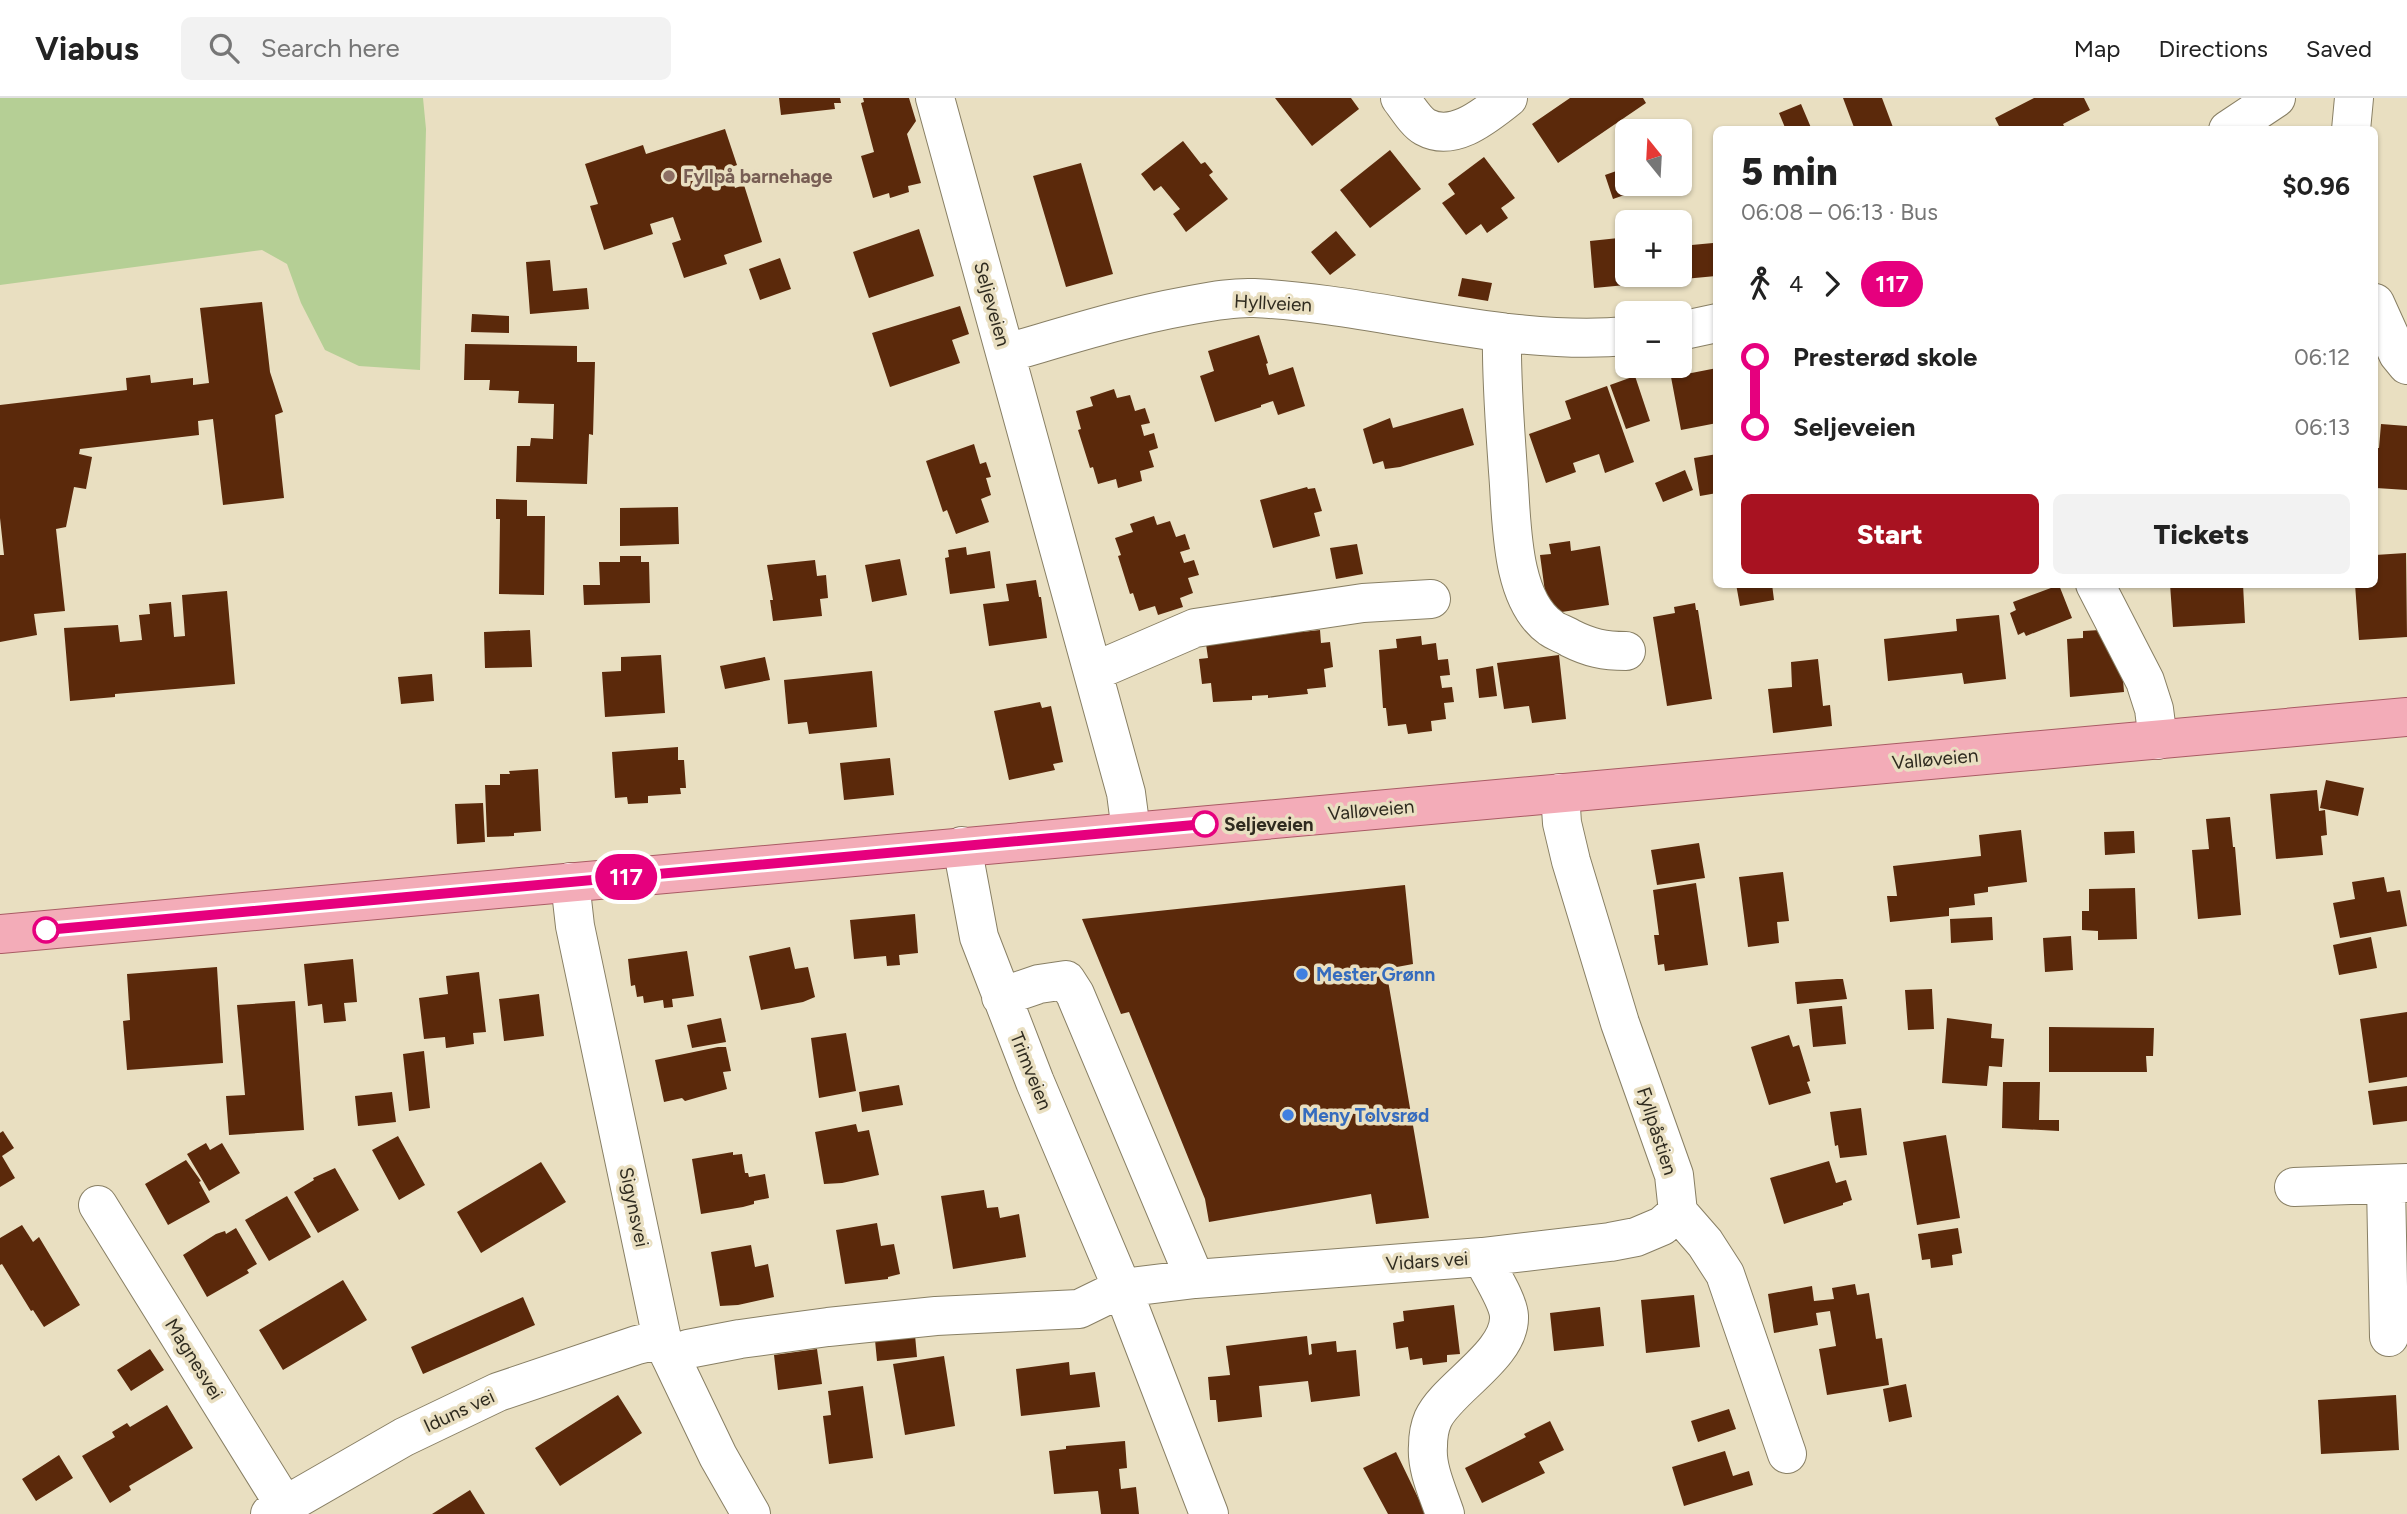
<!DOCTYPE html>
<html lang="en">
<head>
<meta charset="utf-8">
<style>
  :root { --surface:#fff; --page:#f2f2f2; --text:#222; --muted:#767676; --line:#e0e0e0; --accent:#a81221 }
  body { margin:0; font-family:Figtree,sans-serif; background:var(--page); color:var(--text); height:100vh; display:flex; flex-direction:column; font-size:26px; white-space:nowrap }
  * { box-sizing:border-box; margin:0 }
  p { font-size:23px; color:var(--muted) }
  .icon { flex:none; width:38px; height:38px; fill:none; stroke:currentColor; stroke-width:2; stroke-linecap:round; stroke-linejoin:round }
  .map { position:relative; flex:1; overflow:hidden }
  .sheet { position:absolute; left:1713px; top:28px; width:665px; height:462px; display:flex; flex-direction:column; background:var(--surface); border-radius:10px; box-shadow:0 2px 5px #0004 }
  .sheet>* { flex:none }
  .badge { padding:0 14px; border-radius:23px; font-size:24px; line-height:46px }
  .needle { width:46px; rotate:342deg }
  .controls { position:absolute; left:1615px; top:21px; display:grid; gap:14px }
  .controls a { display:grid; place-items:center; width:77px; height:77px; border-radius:10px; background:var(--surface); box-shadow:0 2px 5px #0004; font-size:35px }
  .map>.badge { position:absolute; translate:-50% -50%; box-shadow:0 0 0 4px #fff }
  .legs { display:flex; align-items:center; gap:10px; height:77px; padding:0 28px; font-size:23px }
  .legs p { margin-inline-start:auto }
  .summary { display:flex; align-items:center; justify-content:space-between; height:119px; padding:0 28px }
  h1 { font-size:38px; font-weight:800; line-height:52px }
  .cta { display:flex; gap:14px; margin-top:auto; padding:14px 28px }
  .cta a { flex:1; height:80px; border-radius:10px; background:var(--accent); color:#fff; font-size:28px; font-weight:800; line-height:80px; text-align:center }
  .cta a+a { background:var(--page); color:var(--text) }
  ul { padding:0 28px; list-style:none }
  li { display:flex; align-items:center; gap:24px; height:70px; font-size:26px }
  li i { display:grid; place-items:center; width:10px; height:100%; margin:0 9px; background:currentColor }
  li i::after { content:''; width:18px; height:18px; margin:-9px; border:5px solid; border-radius:50%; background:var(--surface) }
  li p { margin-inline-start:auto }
  li:first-child i { background:linear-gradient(#0000 50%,currentColor 0) }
  li:last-child i { background:linear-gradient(currentColor 50%,#0000 0) }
  header { display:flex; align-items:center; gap:42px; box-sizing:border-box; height:98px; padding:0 35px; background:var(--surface); border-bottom:2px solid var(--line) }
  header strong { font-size:33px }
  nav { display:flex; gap:38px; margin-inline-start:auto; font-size:24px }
  .search { width:490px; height:63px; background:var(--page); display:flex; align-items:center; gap:18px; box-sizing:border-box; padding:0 24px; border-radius:10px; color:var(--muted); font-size:26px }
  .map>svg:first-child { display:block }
</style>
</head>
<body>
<header>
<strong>Viabus</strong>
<div class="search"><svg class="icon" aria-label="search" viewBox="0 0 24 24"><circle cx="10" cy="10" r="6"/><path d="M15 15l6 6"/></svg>Search here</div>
<nav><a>Map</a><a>Directions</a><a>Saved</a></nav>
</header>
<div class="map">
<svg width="2407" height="1416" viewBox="0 0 2407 1416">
  <rect width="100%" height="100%" fill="#e9dfc1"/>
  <path fill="#b5cf95" d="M0,0H423L426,31L420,272L359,268L325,252L301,205L287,166L262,152L0,187Z"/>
  <path fill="#5b290b" d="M779,0H840L841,5H834L835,11L781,17Z
    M863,0H909L916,23L907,36L921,85L908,88L909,94L890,100L889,95L873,100L861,58L874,54L861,5L864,4Z
    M1275,0H1351L1359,11L1312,48Z
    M1570,0H1643L1646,5L1558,65L1532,26Z
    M1843,0H1882L1894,32H1855Z
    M2034,0H2084L2090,12L2063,26L2066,32H2001L1995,20Z
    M1801,6L1812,32H1786L1779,15Z
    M725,31L737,67L729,70L735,90L744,87L762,144L724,157L727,166L684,180L672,145L681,142L673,119L650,126L653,136L604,152L590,108L598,106L585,66L643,47L646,56Z
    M1183,43L1201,66L1205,64L1213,74L1209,77L1228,101L1186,134L1173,116L1180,111L1161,88L1154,93L1141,76Z
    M1390,52L1421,91L1370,130L1340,92Z
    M1484,59L1515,100L1501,110L1508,120L1487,135L1481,126L1466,137L1442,105L1455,96L1448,86Z
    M1628,62V86H1656L1613,101L1605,77L1622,71L1620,64Z
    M1081,65L1113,176L1066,189L1033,78Z
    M1674,118V124H1626V122Z
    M919,131L934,178L869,200L853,154Z
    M1336,133L1356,157L1330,177L1311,154Z
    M1628,139V177H1679V182L1594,190L1590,143Z
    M1713,145L1716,178L1684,181L1681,148Z
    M780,160L791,191L760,202L749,171Z
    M550,162L553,193L587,190L589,211L530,216L526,164Z
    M1462,180L1492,185L1488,203L1458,198Z
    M262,204L270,274L283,314L275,317L284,400L223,407L213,321L198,323L199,337L80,351L79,356L92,359L86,391L74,389L66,429L56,431L65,513L34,516L37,537L0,544V457H4L0,420V307L127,292L126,280L150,277L151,285L193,280V287L209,285L200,210Z
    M960,208L969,236L952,242L960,265L890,289L872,235Z
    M472,216L509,218V235L471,234Z
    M1259,237L1268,265L1266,266L1269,277L1293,269L1305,308L1278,317L1273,303L1261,307V309L1215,324L1200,278L1214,273L1208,253Z
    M465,246L577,248V264H595L593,337L589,336L587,386L516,384L517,348H530L531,340L553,341L554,306L518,305L519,293L489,292L490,282H464Z
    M1717,270V325L1681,332L1671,279Z
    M1635,278L1650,323L1626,331L1610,287Z
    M1607,288L1634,364L1605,375L1599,356L1573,365L1576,374L1546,385L1529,336L1571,321L1565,303Z
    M1114,291L1117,300L1130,297L1135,313L1145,310L1150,325L1141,327L1144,338L1154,335L1158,350L1149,353L1154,369L1140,373L1142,383L1118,390L1116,381L1098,386L1093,369L1090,370L1078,332L1081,331L1076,313L1093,308L1090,299Z
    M1463,310L1474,347L1400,369L1385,371L1383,363L1373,366L1363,331L1390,320L1393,330Z
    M2381,326L2407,328V392L2376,390L2375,350H2379Z
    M974,346L980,366L986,364L991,379L986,380L991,397L981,401L989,424L956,436L947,412L943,414L926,363Z
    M1717,356V395L1700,398L1694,360Z
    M1685,372L1693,392L1663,404L1655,385Z
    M1307,389L1308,391L1315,390L1322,413L1314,415L1320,438L1273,450L1260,402Z
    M496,401L527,402V418H545L544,497L499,496L500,421H496Z
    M678,409L679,446L620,448V410Z
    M1154,418L1157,427L1170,423L1176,439L1185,436L1190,451L1180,454L1184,465L1194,462L1199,477L1188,480L1193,495L1180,500L1183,509L1158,517L1155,508L1139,513L1133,495L1130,496L1118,458L1121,457L1115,440L1133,434L1130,426Z
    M1570,443L1571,453L1600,448L1609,507L1548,516L1540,457L1551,456L1549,446Z
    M1357,446L1363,476L1336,481L1330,450Z
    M966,449L967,457L990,453L995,490L950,496L945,460L949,459L948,452Z
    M2406,455L2407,539L2359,542L2355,486H2375V457Z
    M620,458H641V464H649L650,505L584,507L583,487H600L599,464H620Z
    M900,461L907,497L872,504L865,467Z
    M815,462L817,478L826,477L828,500L820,501L822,518L773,523L770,502H773L767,467Z
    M1036,482L1039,499H1041L1047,540L989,548L983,506L1009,503L1006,486Z
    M1736,486H1772L1774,502L1740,508Z
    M2170,486H2243L2245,525L2173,529Z
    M2059,487L2072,520L2026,538L2024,534L2018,537L2010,515L2016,512L2013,504Z
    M227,493L235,586L115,596V599L70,603L64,530L118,527L120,544L142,542L139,517L150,516L149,506L171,504L174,539L185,538L182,497Z
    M1695,505L1696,512H1698L1712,601L1667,608L1653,519L1675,515L1674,509Z
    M1999,517L2006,581L1964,586L1962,575L1888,583L1884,541L1957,533L1956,521Z
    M1301,524L1302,534L1320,532L1321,545L1330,544L1333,569L1324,571L1326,589L1307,591L1308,596L1268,600V597L1252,598V602L1213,604L1211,585L1202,586L1199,561L1208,560L1206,546L1270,528L1271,538L1287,536L1286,526Z
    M530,532L532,569L485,570L484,534Z
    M2100,532L2105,547L2112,546L2121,555L2124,594L2070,599L2067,541L2083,540V533Z
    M1421,538L1422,547L1436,545L1438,562L1448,561L1450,577L1440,578L1442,590L1452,589L1454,604L1444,605L1446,621L1431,623L1432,633L1408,636L1406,626L1388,628L1386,610H1383L1379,552L1397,550L1396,541Z
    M661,557L665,615L605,619L602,574L621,573V559Z
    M1559,557L1566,621L1532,625L1529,608L1504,611L1497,565Z
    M765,559L770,582L725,591L720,568Z
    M1818,561L1823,608L1830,607L1832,628L1773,635L1768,591L1792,589L1791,564Z
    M1493,568L1497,598L1479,600L1476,571Z
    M872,573L877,629L809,636L807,624L788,626L784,582Z
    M432,576L434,603L401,606L398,579Z
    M1040,604L1042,610L1051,608L1063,664L1053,666L1055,672L1009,682L994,613Z
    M678,649V662H684L686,690H680L681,696L648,698V705L628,706L627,699L615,700L612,654Z
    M890,660L894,697L844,702L840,665Z
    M538,671L541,733L514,735V738L487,739L485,687H500V676H510L509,673Z
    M2326,682L2364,690L2358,718L2320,710Z
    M2317,692L2319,713L2325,712L2327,737L2321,738L2323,757L2276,761L2270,696Z
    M483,705L485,744L457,746L455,706Z
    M2230,719L2233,749H2235L2241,817L2198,821L2192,752L2209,751L2206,721Z
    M2021,732L2027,784L1988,789V794L1974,796L1975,807L1949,810V818L1890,824L1887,798H1897L1893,768L1981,758L1979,737Z
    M2134,733L2135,755L2105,757L2104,734Z
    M1699,745L1705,780L1657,787L1651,752Z
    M1783,774L1789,823L1777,824L1779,845L1748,849L1739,779Z
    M2384,779L2387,794L2400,792L2407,828L2340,840L2333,805L2355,801L2352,784Z
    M1696,785L1708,867L1665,873L1664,866L1658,867L1654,837H1659L1653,792Z
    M1405,787L1413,866L1386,871L1429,1120L1376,1126L1371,1096L1209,1124L1205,1101L1129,914L1121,916L1082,821Z
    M2135,790L2137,841L2098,842V833L2082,832V813H2089V791Z
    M915,816L918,855L899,857L900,867L887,868L886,858L854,861L850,822Z
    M1992,819L1993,842L1951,845L1950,821Z
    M2071,838L2073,872L2045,874L2043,840Z
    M2371,839L2377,870L2339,877L2333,847Z
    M790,849L795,871L808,869L815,899L803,904L761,912L749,858Z
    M687,853L694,898L672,901L673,909L664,910L663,902L644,905L643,898L637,899L635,887L631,888L628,861Z
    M353,861L357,904L344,905L346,923L324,925L322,906L308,908L304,866Z
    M217,869L223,965L127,972L123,923L130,922L127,876Z
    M479,874L486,934L473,935L474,946L446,950L445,939L424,941L419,900L448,896L446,878Z
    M1837,881H1843L1847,901L1797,906L1795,884Z
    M1932,891L1934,931L1908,932L1905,892Z
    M539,896L544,938L504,943L499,901Z
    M295,903L304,1032L229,1037L226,998L245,997L237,907Z
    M1842,908L1846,946L1813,949L1809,911Z
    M2407,914V979L2369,985L2360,921Z
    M721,920L726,944L692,950L687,927Z
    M1947,920L1992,926L1991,940L2004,941L2002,969L1989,968L1987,988L1942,985Z
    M2049,929L2154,930L2153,958H2146L2147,974H2049Z
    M846,935L856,993L819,1000L811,940Z
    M1789,937L1793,949L1799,947L1810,983L1807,984L1811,995L1769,1007L1751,949Z
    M718,949H726L731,973L723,974L727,991L685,1003L682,1000L664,1004L655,962Z
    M424,953L430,1010L409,1013L403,956Z
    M2003,984H2040L2039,1022H2059V1033L2002,1030Z
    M899,987L903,1007L862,1014L859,994Z
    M2407,988V1023L2373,1027L2368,993Z
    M392,994L396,1024L358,1028L355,998Z
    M1861,1010L1867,1057L1840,1060L1838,1047L1835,1048L1830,1014Z
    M856,1026L858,1034L869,1032L879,1077L842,1085L824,1086L815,1034Z
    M3,1033L14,1050L2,1058L15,1080L0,1089V1035Z
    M1946,1037L1960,1120L1917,1127L1903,1044Z
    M398,1038L425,1087L399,1102L372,1052Z
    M206,1045L210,1052L222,1045L240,1075L209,1093L187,1056Z
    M733,1054V1057L742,1056L745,1075H748L749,1079L765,1076L769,1100L754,1103V1106L743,1109L701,1116L692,1061Z
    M186,1062L201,1083L199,1084L210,1104L168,1127L145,1086Z
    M1829,1063L1836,1085L1846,1082L1852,1102L1843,1105V1107L1784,1126L1770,1080Z
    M541,1064L566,1104L481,1155L457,1114Z
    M335,1070L359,1112L318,1135L294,1094L314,1082L313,1080Z
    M984,1092L987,1110L998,1109L1000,1120L1019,1116L1026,1159L953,1171L941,1098Z
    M287,1098L311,1139L269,1163L245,1122Z
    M877,1125L881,1148L894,1146L900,1176L888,1179V1181L845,1186L836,1132Z
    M22,1127L33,1144L39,1139L80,1207L44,1229L33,1212L31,1213L2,1166L0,1167V1140Z
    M236,1130L257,1166L247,1172L249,1175L207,1199L183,1157L216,1136L225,1133L226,1136Z
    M1958,1130L1962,1155L1952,1157L1953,1167L1931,1170L1930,1161L1922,1162L1918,1136Z
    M751,1147L755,1169L768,1166L774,1199L738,1207L720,1208L711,1154Z
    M343,1182L367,1222L283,1272L259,1232Z
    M1855,1186L1857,1197L1869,1195L1876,1241L1882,1240L1889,1287L1827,1297L1819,1251L1836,1248L1830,1213L1816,1215L1818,1227L1774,1235L1768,1196L1812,1188L1814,1203L1834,1201L1832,1190Z
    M1694,1197L1700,1249L1646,1255L1641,1202Z
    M523,1199L535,1227L423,1276L411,1249Z
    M1454,1207L1460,1256L1447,1257V1264L1423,1267L1422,1260L1410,1262L1408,1249L1396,1251L1393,1225L1404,1223L1403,1213Z
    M1600,1209L1604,1248L1554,1253L1550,1215Z
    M915,1237L917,1259L877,1263L875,1242Z
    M1307,1238L1309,1257L1312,1256L1311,1246L1336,1243L1337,1254L1356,1252L1360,1298L1311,1304L1308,1283L1259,1288L1262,1319L1218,1324L1216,1302H1210L1208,1279L1230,1277L1226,1248Z
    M150,1251L164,1272L131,1293L117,1272Z
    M817,1251L822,1286L778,1292L774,1257Z
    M944,1258L955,1328L905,1337L893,1266Z
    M1069,1264L1070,1277L1095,1274L1100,1309L1021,1318L1016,1271Z
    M1906,1286L1912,1319L1889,1324L1883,1291Z
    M863,1288L873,1360L829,1366L823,1318L831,1317L828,1293Z
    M618,1297L642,1335L560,1388L535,1350Z
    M2396,1297L2399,1352L2321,1356L2318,1302Z
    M167,1307L193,1350L129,1388L131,1392L110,1405L82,1358L115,1339L112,1334L127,1325L130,1329Z
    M1729,1311L1736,1331L1698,1344L1691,1323Z
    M1550,1323L1564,1352L1539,1364L1545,1375L1482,1405L1465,1370L1526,1339L1524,1336Z
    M1125,1343L1127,1370L1119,1371L1121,1391L1136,1389L1139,1416H1101L1098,1393L1054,1396L1049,1353L1066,1351V1348Z
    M1725,1353L1733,1378L1749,1373L1753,1387L1684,1408L1672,1369Z
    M1396,1354L1426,1416H1388L1363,1370Z
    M59,1357L73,1380L36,1403L22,1381Z
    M470,1392L485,1416H432Z"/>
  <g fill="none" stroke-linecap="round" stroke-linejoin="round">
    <defs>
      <path id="minor" d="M935,0L1126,695L1131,733
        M1400,0C1407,9 1416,24 1425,29C1454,45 1486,17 1508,0
        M2228,32L2276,0
        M2351,32L2354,0
        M2375,205L2398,256L2407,267
        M1680,233L1717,225
        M1502,234C1501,281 1505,327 1508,373C1512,419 1509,501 1551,530C1556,534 1564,536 1570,540C1590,550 1604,553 1626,553
        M1007,255C1066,238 1125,219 1186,208C1208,204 1232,199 1254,200C1377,206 1505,249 1628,238
        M2095,486L2145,583L2154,611L2158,642
        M1093,574L1195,530L1363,505L1431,501
        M1560,695L1562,725L1571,763L1620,925L1674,1077L1678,1114L1705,1145L1725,1176L1787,1356
        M962,748L979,839L1035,984L1122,1190L1209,1416
        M570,784L575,828L662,1241L718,1358L751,1416
        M1001,899L1039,886L1066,882L1075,896L1195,1181
        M2386,1087L2389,1239
        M2294,1089L2407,1085
        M98,1107L290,1416
        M670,1258L688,1251L740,1241L828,1229L936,1218L1079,1211L1122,1190L1195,1181L1482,1159L1610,1144L1636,1139L1662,1128L1678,1114
        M270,1416L404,1339L498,1294L637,1247L662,1241
        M1445,1416C1438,1395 1426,1370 1428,1348C1428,1340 1430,1328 1433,1321C1447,1290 1511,1257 1509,1218C1508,1202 1489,1174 1482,1159"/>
      <path id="major" d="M0,836L2407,619"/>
    </defs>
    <use href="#minor" stroke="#887f64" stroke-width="40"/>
    <use href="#major" stroke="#a95b64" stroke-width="40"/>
    <use href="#minor" stroke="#fff" stroke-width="38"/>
    <use href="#major" stroke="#f3acb8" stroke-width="38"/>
  </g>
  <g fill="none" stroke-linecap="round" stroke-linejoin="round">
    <defs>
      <path id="line-1" d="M46,832L1205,726"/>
    </defs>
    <use href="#line-1" stroke="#fff" stroke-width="16"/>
    <use href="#line-1" stroke="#e6007e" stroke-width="10"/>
  </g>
  <circle fill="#8d6e63" stroke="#e9dfc1" stroke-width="2.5" cx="669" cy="78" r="7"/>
  <g fill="#fff" stroke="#e6007e" stroke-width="3.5">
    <circle cx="1205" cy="726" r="12"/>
    <circle cx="46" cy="832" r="12"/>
  </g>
  <g fill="#3f7fe0" stroke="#e9dfc1" stroke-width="2.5">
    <circle cx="1302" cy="876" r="7"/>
    <circle cx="1288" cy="1017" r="7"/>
  </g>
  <g text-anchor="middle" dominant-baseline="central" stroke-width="7" stroke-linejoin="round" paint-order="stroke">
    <g font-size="19" font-weight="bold" fill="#785e54" stroke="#e9dfc1" text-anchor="start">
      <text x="683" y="78">Fyllpå barnehage</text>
    </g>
    <g font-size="19" fill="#2f2b1f" stroke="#e9dfc1">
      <text transform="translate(1273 205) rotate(3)">Hyllveien</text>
      <text transform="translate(992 206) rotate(74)">Seljeveien</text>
      <text transform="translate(1935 661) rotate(-5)">Valløveien</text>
      <text transform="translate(1371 712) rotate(-5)">Valløveien</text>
      <text transform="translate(1031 973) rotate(68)">Trimveien</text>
      <text transform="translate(1657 1033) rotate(72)">Fyllpåstien</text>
      <text transform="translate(634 1109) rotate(78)">Sigynsvei</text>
      <text transform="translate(1427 1163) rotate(-4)">Vidars vei</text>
      <text transform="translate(194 1261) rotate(58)">Magnesvei</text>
      <text transform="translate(459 1313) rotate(-25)">Iduns vei</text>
    </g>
    <g font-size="19" font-weight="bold" fill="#2f2b1f" stroke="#e9dfc1" text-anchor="start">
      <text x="1224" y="726">Seljeveien</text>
    </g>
    <g font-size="19" font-weight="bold" fill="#366cbe" stroke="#e9dfc1" text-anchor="start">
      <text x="1316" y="876">Mester Grønn</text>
      <text x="1302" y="1017">Meny Tolvsrød</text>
    </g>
  </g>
</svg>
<div class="controls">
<a><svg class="needle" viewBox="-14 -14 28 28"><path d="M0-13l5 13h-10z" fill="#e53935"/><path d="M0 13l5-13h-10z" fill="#767676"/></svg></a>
<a>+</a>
<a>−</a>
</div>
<b class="badge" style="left:626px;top:779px;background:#e6007e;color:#fff">117</b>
<section class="sheet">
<div class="summary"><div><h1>5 min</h1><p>06:08 – 06:13 · Bus</p></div><b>$0.96</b></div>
<div class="legs"><svg class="icon" aria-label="walk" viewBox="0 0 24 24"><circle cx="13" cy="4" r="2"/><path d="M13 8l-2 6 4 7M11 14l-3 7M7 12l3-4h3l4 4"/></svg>4<svg class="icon" aria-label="forward" viewBox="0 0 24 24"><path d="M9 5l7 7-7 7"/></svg><b class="badge" style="background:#e6007e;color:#fff">117</b></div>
<ul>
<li><i style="color:#e6007e"></i><b>Presterød skole</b><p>06:12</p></li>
<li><i style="color:#e6007e"></i><b>Seljeveien</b><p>06:13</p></li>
</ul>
<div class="cta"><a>Start</a><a>Tickets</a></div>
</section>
</div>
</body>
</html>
